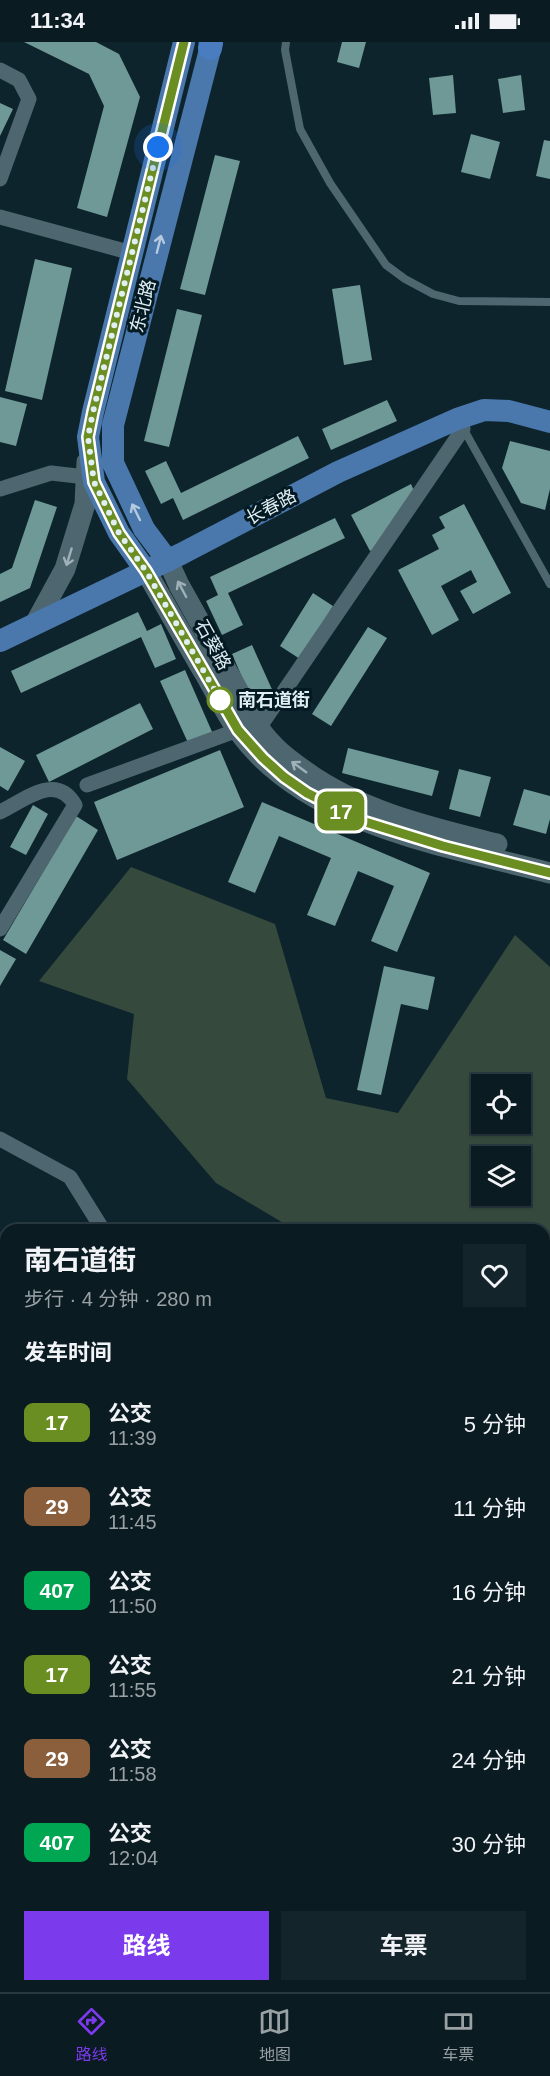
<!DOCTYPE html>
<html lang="zh">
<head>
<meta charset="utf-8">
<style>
  :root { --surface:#0a1b21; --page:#13242a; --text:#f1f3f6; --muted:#99a1a5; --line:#2a393f; --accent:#7c3aed }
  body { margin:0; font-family:Helvetica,"Noto Sans SC",sans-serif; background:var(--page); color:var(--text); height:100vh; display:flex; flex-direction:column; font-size:22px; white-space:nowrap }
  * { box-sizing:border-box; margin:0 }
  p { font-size:20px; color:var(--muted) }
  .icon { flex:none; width:33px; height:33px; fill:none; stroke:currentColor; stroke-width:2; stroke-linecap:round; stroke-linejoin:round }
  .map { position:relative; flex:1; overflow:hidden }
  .drawer { position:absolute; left:0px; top:1182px; width:550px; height:768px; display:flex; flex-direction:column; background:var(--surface); border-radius:18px 18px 0 0; box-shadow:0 2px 4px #0004,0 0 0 2px var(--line) }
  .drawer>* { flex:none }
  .badge { padding:0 12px; border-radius:9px; font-size:21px; line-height:39px }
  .tools { position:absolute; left:471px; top:1032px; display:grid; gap:12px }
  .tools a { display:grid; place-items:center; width:60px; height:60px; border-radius:0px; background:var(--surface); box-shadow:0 2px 4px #0004,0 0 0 2px var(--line); font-size:30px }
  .you { position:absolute; width:30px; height:30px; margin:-15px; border:4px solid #fff; border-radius:50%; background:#1a73e8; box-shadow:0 0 0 9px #1a73e833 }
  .map>.badge { position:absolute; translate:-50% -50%; box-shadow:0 0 0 3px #fff }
  h2 { padding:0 24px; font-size:22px; line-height:54px }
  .round { display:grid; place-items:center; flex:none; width:63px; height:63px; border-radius:0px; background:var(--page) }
  .overview { display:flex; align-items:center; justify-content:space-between; height:102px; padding:0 24px }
  h1 { font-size:28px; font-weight:700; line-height:45px }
  .primary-button { display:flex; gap:12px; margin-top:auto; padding:12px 24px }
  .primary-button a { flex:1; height:69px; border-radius:0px; background:var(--accent); color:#fff; font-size:24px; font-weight:700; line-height:69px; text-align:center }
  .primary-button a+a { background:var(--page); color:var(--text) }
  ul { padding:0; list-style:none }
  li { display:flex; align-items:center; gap:18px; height:84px; padding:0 24px }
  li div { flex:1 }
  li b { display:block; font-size:22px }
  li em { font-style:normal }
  li .badge { min-width:66px; font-weight:700; text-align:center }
  .status { display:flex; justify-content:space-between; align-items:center; height:42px; padding:0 30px; background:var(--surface); direction:ltr }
  .status svg { height:16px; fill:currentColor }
  .tabs { display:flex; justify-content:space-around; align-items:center; height:84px; border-top:2px solid var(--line); background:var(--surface); font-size:16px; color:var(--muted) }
  .tabs a { display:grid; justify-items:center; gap:3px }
  .tabs .current { color:var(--accent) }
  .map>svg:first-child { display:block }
</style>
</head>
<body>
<div class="status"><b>11:34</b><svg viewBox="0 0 49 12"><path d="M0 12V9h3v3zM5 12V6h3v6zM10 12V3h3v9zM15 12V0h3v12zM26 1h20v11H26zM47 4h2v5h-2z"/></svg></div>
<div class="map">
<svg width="550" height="1950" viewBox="0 0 550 1950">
  <rect width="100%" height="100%" fill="#0d242c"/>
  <path fill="#36493d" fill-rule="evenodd" d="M131,825L275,882L326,1056L398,1071L515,893L550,925V1341L544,1337V1188H295L216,1141L127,1037L134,972L39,939ZM482,1042H520V1082H482ZM482,1114H520V1154H482Z
    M0,1204L6,1211V1306L0,1299Z
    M545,1535L550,1538V1950H362L359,1944H544Z"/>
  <path fill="#6e9997" d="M24,0H96L119,12L140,55L107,175L77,166L104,64L89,32Z
    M342,0H366L359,26L337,20Z
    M453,33L456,71L433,73L429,36Z
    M521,33L525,68L503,71L498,37Z
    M0,61L13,67L0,94Z
    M471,92L500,100L490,137L461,130Z
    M544,98L550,99V137L536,134Z
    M215,113L240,119L205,253L180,247Z
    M35,217L72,226L42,358L5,349Z
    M360,243L372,318L344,323L332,247Z
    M177,267L202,273L169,405L144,399Z
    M0,355L27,362L16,404L0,400Z
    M387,358L397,379L331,408L322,387Z
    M298,394L309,416L183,478L173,456L161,462L145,429L166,419L181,451Z
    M510,399L550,409V447L545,468L521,461L502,426Z
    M411,442L416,453L381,503L370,509L351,473Z
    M35,458L57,465L30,546L0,560V532L12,526Z
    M464,462L511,551L473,572L460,549L477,540L471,528L441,544L459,578L432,593L398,528L439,507L432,493L445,486L439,475Z
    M335,476L345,496L228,551L243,583L222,593L206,559L218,553L210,535Z
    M313,551L333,564L300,617L280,604Z
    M138,570L147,589L161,582L176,617L155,626L141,595L21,651L11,629Z
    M368,585L387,596L331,684L312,672Z
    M252,603L275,654L254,663L232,612Z
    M185,628L213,692L189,703L160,639Z
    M140,661L153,687L49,740L36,713Z
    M0,705L25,719L8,749L0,744Z
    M348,706L439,729L432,754L342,731Z
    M220,708L244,765L117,818L94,760Z
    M459,727L491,735L480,775L449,767Z
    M524,747L550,754V777L546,792L513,783Z
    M262,760L430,831L397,910L371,899L394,844L358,829L335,884L307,873L331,816L279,794L255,851L228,840Z
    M33,763L48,772L26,813L10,805Z
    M76,774L98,788L26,912L3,898Z
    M0,908L16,917L0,944Z
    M384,924L435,935L428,968L401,962L381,1053L357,1048Z"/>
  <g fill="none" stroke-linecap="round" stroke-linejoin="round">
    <path stroke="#4e666f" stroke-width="8" d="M286,0L285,8L300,87L330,141L386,223L405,237L433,252L459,259L550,260
      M463,386L550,542"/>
    <path stroke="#4e666f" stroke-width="10" d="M494,1944L498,1950"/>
    <path stroke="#4e666f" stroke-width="15" d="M0,28L19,38L29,57L0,137
      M0,175L132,211
      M0,447L51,431L86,435
      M87,743L238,688L259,686L463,387
      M0,770C25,758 56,730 75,763L0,887
      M0,1097L70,1135L103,1188
      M544,1470L550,1473
      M0,1733L6,1737
      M58,1944L61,1950
      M200,1944L203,1950
      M294,1944L297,1950"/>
    <path stroke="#4e666f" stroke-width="21" d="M168,519L179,543L259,686C272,705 287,716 305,729C362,770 430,785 497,802
      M146,529C166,564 185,598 205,632C216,651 225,670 237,687C303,782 446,804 550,831
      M35,582L65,527L85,462L87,420"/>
    <path stroke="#4a77ac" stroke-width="22" d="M168,519L144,487L113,421V383L212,0
      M146,529L119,491L94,440L88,395L93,370L184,0
      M0,599L181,512L338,430L457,377L484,368L509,369L550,380"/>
    <path stroke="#497dc0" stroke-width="24" d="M210,6L211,0"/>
  </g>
  <defs><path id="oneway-shaft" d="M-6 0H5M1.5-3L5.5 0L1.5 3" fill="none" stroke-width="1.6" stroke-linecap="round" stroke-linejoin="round" transform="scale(1.5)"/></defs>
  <g stroke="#b4cade">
    <use href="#oneway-shaft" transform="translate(159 202) rotate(-76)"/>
    <use href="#oneway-shaft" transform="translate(136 470) rotate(-116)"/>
  </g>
  <g stroke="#9fb1b8">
    <use href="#oneway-shaft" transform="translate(69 515) rotate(107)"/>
    <use href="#oneway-shaft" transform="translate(182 547) rotate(-118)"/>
    <use href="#oneway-shaft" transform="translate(299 725) rotate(-144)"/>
  </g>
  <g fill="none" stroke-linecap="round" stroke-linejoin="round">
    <defs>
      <path id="line" d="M184,0L93,370L88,395L94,440L119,491L146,529L238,688L263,716L284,735L307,751L362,779L443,804L550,831"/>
    </defs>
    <use href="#line" stroke="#fff" stroke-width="14"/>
    <use href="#line" stroke="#6b8e23" stroke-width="9"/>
    <path stroke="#e1eef4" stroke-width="6" stroke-dasharray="0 10.8" d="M158,105L93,370L88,395L94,440L119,491L146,529L225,666L220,658"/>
  </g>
  <circle fill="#fff" stroke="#6b8e23" stroke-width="3" cx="220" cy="658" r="12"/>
  <g text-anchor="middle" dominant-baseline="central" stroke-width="6" stroke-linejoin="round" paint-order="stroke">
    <g font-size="18" fill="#e1eef4" stroke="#041a22">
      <text transform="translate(143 264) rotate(-76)">东北路</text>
      <text transform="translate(271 465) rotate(-28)">长春路</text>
      <text transform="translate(213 603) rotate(61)">石葵路</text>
    </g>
    <g font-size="18" font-weight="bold" fill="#e1eef4" stroke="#041a22" text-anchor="start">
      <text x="238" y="658">南石道街</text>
    </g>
  </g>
</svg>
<div class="tools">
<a><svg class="icon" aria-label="locate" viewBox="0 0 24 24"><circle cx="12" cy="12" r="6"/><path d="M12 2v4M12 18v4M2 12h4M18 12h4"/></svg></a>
<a><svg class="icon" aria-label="layers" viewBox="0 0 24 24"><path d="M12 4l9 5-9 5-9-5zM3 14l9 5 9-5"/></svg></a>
</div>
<div class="you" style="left:158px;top:105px"></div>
<b class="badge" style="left:341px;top:769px;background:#6b8e23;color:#fff">17</b>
<section class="drawer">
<div class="overview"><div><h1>南石道街</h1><p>步行 · 4 分钟 · 280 m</p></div><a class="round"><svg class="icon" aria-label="heart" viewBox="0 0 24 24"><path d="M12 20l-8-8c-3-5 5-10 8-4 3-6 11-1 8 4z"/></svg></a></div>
<h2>发车时间</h2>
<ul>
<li><span class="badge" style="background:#6b8e23;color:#fff">17</span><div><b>公交</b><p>11:39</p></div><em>5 分钟</em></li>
<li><span class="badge" style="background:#8b5e3c;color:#fff">29</span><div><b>公交</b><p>11:45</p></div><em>11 分钟</em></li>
<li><span class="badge" style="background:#00a651;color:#fff">407</span><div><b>公交</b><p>11:50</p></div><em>16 分钟</em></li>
<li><span class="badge" style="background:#6b8e23;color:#fff">17</span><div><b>公交</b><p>11:55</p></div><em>21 分钟</em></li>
<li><span class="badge" style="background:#8b5e3c;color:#fff">29</span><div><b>公交</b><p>11:58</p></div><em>24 分钟</em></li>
<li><span class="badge" style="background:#00a651;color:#fff">407</span><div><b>公交</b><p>12:04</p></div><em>30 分钟</em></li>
</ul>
<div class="primary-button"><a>路线</a><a>车票</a></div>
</section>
</div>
<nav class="tabs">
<a class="current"><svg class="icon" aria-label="directions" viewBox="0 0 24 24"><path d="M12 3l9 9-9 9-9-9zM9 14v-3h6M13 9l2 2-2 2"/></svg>路线</a>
<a><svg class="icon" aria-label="map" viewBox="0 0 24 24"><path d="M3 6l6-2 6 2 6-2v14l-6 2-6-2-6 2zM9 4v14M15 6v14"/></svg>地图</a>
<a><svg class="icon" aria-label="tickets" viewBox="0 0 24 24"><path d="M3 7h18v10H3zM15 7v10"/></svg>车票</a>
</nav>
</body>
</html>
